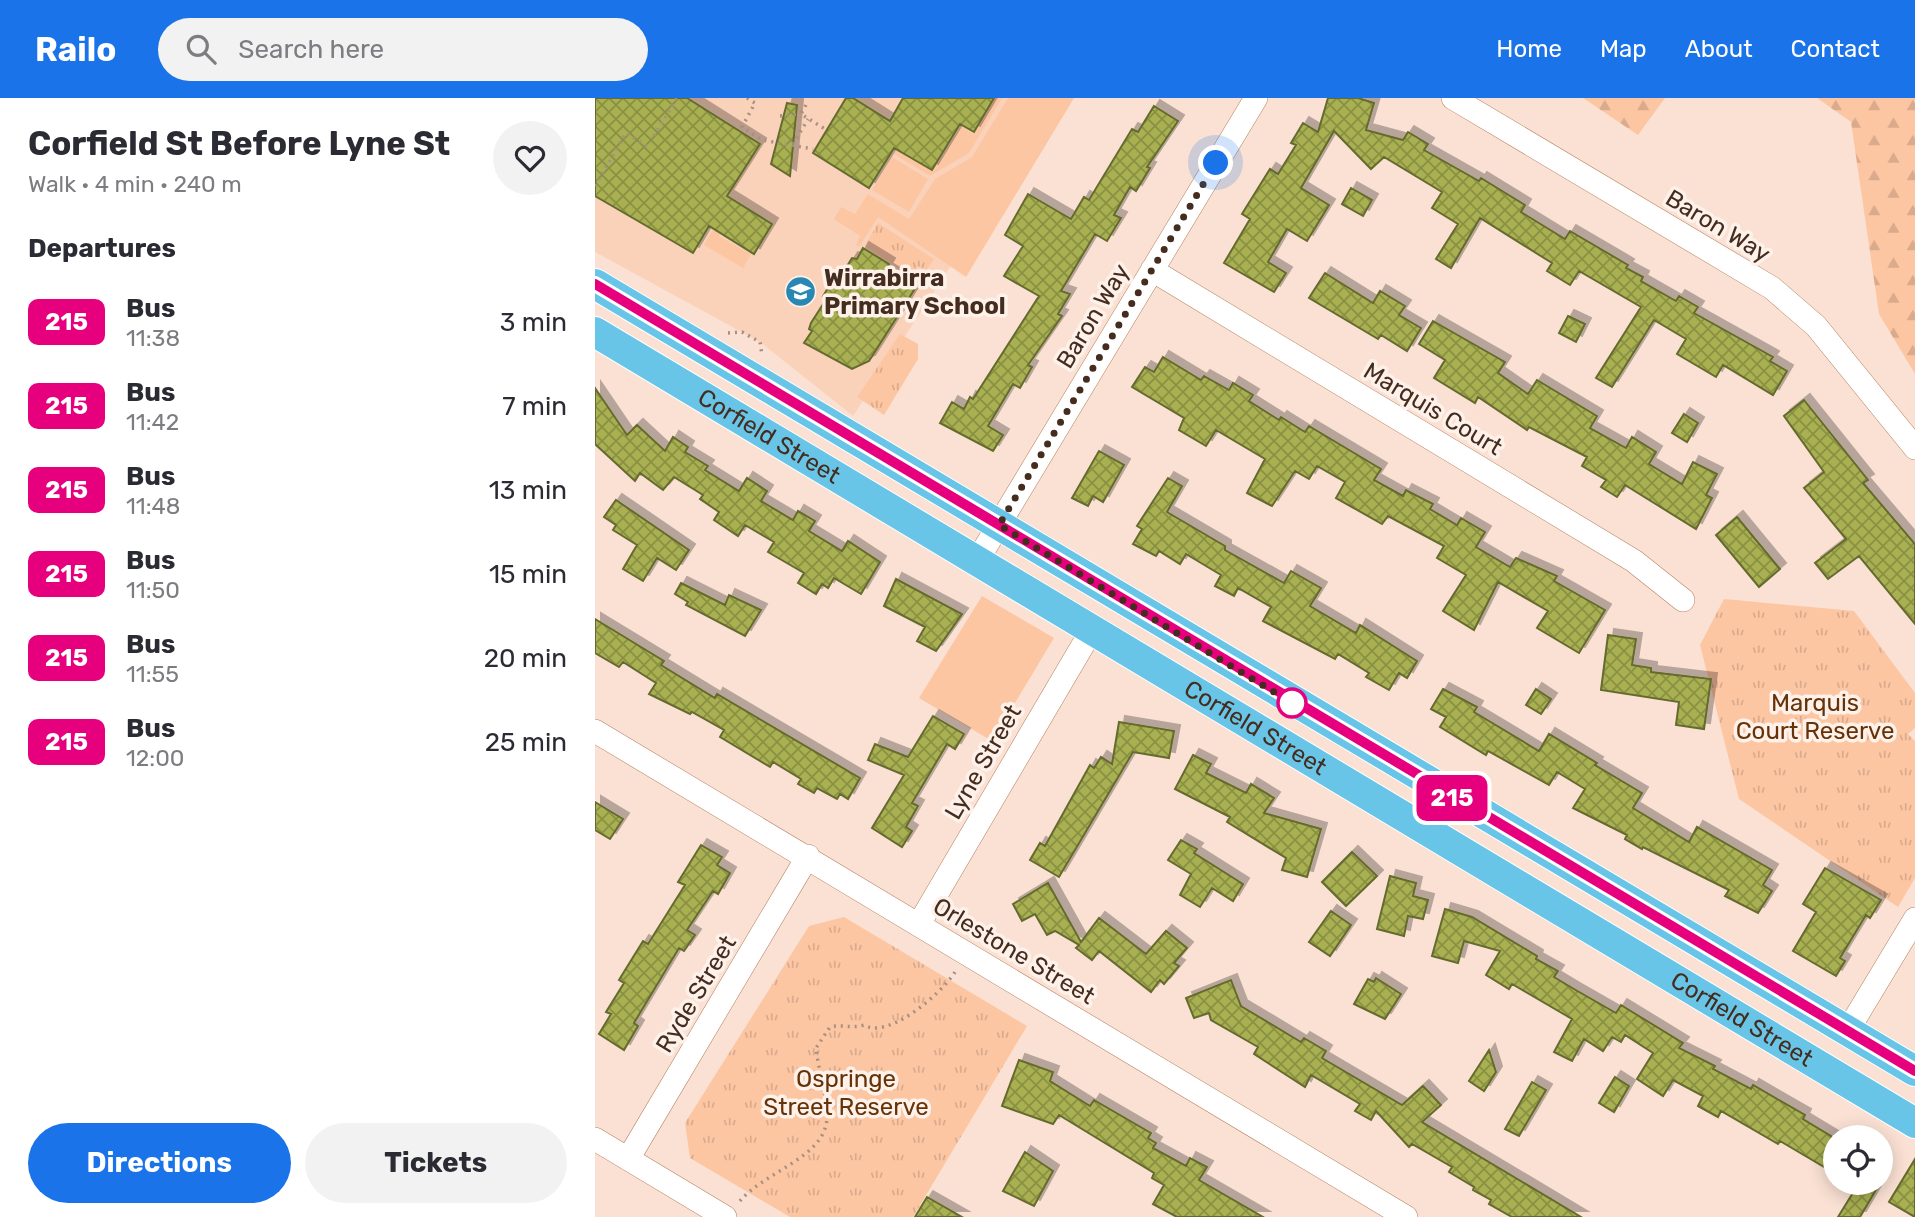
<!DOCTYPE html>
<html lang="en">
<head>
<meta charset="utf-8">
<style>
  :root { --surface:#fff; --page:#f2f2f3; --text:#2b2b33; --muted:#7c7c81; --accent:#1a73e8 }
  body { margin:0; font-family:Rubik,sans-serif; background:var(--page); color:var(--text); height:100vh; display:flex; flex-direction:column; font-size:26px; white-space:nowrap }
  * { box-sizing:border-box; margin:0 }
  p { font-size:23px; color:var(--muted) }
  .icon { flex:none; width:38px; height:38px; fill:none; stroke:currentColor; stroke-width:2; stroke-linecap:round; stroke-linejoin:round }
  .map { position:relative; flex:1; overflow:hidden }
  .side { display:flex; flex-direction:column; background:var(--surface); width:595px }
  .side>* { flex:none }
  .badge { padding:0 14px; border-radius:10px; font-size:24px; line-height:46px }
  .tools { position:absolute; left:1228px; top:1027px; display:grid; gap:14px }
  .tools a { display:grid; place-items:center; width:70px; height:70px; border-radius:50%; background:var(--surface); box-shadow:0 4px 18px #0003; font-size:35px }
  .you { position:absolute; width:35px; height:35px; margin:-18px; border:5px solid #fff; border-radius:50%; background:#1a73e8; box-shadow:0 0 0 10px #1a73e833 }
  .map>.badge { position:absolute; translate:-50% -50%; box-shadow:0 0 0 4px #fff }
  h2 { padding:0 28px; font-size:26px; line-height:63px }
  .round { display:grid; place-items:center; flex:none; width:74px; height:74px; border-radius:37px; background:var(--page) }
  .overview { display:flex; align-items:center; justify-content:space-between; height:119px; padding:0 28px }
  h1 { font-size:33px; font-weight:700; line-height:52px }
  .action { display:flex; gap:14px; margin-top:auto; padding:14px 28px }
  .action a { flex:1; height:80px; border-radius:42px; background:var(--accent); color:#fff; font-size:28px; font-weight:700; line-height:80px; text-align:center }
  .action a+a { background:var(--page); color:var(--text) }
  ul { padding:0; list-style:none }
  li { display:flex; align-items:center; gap:21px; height:84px; padding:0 28px }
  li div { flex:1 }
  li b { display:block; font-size:26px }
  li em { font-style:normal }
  li .badge { min-width:77px; font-weight:700; text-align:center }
  header { display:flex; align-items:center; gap:42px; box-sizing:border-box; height:98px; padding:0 35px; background:var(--accent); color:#fff }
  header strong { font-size:33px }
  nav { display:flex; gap:38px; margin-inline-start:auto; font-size:24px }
  .search { width:490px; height:63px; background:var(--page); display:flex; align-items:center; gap:18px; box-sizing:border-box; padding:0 24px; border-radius:38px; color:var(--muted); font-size:26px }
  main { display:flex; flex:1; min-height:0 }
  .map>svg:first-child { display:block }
</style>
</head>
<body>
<header>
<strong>Railo</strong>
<div class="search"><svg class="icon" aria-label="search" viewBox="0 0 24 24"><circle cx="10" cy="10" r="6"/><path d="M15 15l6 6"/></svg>Search here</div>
<nav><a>Home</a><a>Map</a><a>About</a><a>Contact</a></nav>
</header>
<main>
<section class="side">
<div class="overview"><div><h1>Corfield St Before Lyne St</h1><p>Walk · 4 min · 240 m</p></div><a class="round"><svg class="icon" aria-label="heart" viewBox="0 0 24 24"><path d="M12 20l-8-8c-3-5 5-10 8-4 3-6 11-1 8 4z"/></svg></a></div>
<h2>Departures</h2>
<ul>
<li><span class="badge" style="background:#e6007e;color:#fff">215</span><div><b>Bus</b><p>11:38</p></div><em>3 min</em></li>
<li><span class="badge" style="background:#e6007e;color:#fff">215</span><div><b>Bus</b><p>11:42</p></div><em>7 min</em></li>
<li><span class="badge" style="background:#e6007e;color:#fff">215</span><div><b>Bus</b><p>11:48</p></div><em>13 min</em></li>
<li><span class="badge" style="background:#e6007e;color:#fff">215</span><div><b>Bus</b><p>11:50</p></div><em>15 min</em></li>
<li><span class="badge" style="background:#e6007e;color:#fff">215</span><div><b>Bus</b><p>11:55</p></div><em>20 min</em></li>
<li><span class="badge" style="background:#e6007e;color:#fff">215</span><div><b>Bus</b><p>12:00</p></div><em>25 min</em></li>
</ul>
<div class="action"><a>Directions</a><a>Tickets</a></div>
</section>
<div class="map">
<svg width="1320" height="1119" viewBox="0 0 1320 1119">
  <defs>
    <pattern id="forest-firs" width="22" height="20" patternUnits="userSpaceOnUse" patternTransform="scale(1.75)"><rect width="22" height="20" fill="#fdc6a3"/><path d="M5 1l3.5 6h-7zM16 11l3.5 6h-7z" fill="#daaa8c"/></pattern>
    <pattern id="park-tufts" width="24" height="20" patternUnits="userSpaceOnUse" patternTransform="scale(1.75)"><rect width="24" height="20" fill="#fdc6a3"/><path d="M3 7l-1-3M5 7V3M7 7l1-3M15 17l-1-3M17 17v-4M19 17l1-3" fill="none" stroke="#daaa8c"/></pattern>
    <pattern id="building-cross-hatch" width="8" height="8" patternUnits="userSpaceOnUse" patternTransform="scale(1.75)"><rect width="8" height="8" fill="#a8b051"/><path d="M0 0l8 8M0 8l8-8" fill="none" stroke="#8a9043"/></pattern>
    <filter id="shadow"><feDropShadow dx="6" dy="-6" stdDeviation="0" flood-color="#0004"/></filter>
  </defs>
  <rect width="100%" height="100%" fill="#fae1d3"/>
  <path fill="#fad2b9" d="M0,0H465L258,318L165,244L0,154Z"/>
  <path fill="#fdc6a3" d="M400,0H407L374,55L335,78L299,56L312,33V57L338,73L366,28L379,36Z
    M413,0H479L371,179L283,119L264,149L261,147L265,138L239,121L246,109L260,116L273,96L314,121L340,81L377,59Z
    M297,59L333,81L314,114L277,92Z
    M124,121L131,125L124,138L156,156L148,170L109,147Z
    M387,498L459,540L397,643L324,600Z"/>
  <path fill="url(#forest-firs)" d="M988,0H1070L1043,37Z
    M1222,0H1320V276L1284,216L1256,24Z"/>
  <path fill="url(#park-tufts)" d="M283,125L339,161L331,173L323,168L316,179L270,148Z
    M305,236L323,246V261L289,317L262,299Z
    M1129,501L1259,513L1320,595V630L1313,636L1320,643V780L1303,809L1144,701L1105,547Z
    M249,819L432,928L318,1119H195L95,1060L90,1025L214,828Z"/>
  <path fill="url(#building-cross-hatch)" stroke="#656a2d" stroke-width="2" filter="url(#shadow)" d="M0,0H92L165,46L132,98L177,126L159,156L114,128L98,155L0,98Z
    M251,0H258L295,23L308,0H399L379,34L365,26L337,72L299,50L274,90L218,55Z
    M733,0H763L779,5L771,32L808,42L813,34L833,46L829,52L884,83L886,80L930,107L926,114L957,133L970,141L975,133L1033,167L1031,170L1048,179L1046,183L1081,203L1084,198L1103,209L1099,215L1178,259L1175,263L1192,273L1178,297L1128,267L1121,279L1082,256L1091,241L1059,222L1017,289L1001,280L1046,209L984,173L975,187L952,173L957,165L885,120L856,170L841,161L863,126L837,110L847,94L789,59L776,71L739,33L706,90L734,107L712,143L692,131L673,164L691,175L679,194L629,165L655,121L647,116L660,95L675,71L683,76L701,47L696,45L708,25L723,34Z
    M192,5L202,7L195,78L176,66Z
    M559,8L583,23L552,69L555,70L541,93L535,89L519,117L526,120L512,143L500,136L466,193L475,196L463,216L467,218L433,267L437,269L425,290L418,286L393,328L408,337L398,353L345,325L357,304L369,311L375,299L378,301L444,198L409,178L428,148L410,137L433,96L476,121L489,99L494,102L537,31L543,34Z
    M756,90L777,102L768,118L747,106Z
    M268,150L294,166L291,171L321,189L274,263L257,271L209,245L217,233L214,231L216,225L232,200L228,198L240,179L244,181L257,160L262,161Z
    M730,175L778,205L785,193L810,208L804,217L826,230L812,253L786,237L783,241L714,200Z
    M973,218L990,226L981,244L964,235Z
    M838,223L910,264L903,275L933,296L942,282L1002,318L995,330L1031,350L1037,339L1061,354L1054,366L1087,386L1098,364L1122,376L1111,397L1117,400L1101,431L1030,387L1022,399L1006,389L1011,382L987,368L992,359L934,329L932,332L883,299L880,305L839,280L850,262L824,246Z
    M568,259L606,282L609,278L634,292L638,285L658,297L654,303L684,322L686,319L710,334L714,328L786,371L779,382L808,398L811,392L838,406L835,411L862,427L866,420L890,434L881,449L915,469L921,460L962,478L959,483L1010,512L984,555L942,530L953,513L903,484L879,532L848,513L871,477L842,460L849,448L793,418L787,426L741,400L750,384L722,368L714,381L700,373L677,408L652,395L670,361L621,332L611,348L584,332L589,320L537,289L550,269L559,274Z
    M0,290L32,337L42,327L70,353L78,339L93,349L90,354L113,368L110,372L144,393L152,380L172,393L166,403L198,422L203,413L220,423L214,433L247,453L253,443L285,464L266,496L239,480L233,490L227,486L221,496L203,485L209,475L173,454L179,444L150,427L143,438L119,422L124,414L105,401L108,397L79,379L68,392L45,375L40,383L0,346Z
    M1209,302L1273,382L1268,385L1320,446V526L1264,458L1233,481L1220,465L1251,441L1209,390L1229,374L1189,318Z
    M1089,316L1103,325L1092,344L1077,335Z
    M504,353L529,367L508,404L498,398L493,408L477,400Z
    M573,380L587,388L572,414L630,448V452L689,485L696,473L726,490L715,508L761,535L765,527L822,563L812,580L804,575L794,592L771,579L774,575L743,556L740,561L668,523L676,509L643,490L639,498L620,488L626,477L591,456L585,466L564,453L561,458L538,446L547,431L542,428Z
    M21,402L94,452L81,472L62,460L48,483L28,471L42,447L18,432L21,427L9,419Z
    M1142,419L1185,471L1164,489L1121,437Z
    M301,481L367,516L341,553L322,543L330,529L289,508Z
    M86,485L130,507L134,497L166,512L150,538L91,507L93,504L80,496Z
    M0,521L69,563L66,567L120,600L122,596L265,680L253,701L245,696L242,701L222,690L219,695L203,686L206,681L178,664L175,669L125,639L129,632L97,614L95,616L54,596L61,585L28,564L24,569L0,555Z
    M1013,537L1041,541L1037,567L1056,570V574L1116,581L1109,631L1081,627L1084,604L1006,592Z
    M848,591L882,609L879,614L944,653L954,636L1002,665L1000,667L1047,695L1038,710L1094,744L1102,729L1177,772L1168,787L1177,793L1163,815L1130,798L1134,792L1048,749L1047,751L1030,741L1032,737L978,710L990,691L962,674L954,687L893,653L891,657L845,629L851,619L836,611Z
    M941,591L956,601L946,616L931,607Z
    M338,618L369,636L360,651L352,646L317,705L323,708L311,729L317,733L307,749L277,730L309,677L273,662L280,646L313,659Z
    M524,624L579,633L574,660L538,654L464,779L435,762L445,745L450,748L495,667L499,670L506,659L517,666Z
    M598,657L616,666L611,675L651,695L656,686L679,700L669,715L726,731L712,779L687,772L691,760L632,724L635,719L580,691Z
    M0,704L28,721L15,741L0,732Z
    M586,742L602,751L599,755L648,786L638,803L617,790L605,809L585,797L596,776L573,762Z
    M106,747L127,759L122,767L135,775L123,796L118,793L92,832L100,837L89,853L84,850L39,925L43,928L29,952L4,936L16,916L11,914L29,885L24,882L48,843L53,846L90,787L83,784Z
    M757,754L782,778L751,808L727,784Z
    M1230,770L1286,802L1275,820L1271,817L1245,860L1250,863L1241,878L1198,853L1221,814L1208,806Z
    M795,778L821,785L818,798L833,802L828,821L813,818L809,838L782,831Z
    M453,785L486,844L504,820L551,856L571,833L592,850L579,865L584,868L569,886L565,882L556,894L504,853L497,862L481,850L484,847L460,833L452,837L440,816L427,823L418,806Z
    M850,811L877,819L942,858L941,861L963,873L959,879L979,891L1021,915L1026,907L1088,945L1084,950L1120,968L1118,971L1156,991L1158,987L1210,1017L1208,1021L1241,1041V1076L1185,1043L1183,1046L1126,1013L1123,1019L1103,1008L1108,998L1078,982L1068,998L1042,981L1058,955L1030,937L1026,944L1017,939L1008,953L989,941L977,963L959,954L977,921L917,886L914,891L891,877L905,853L869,843L863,865L837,858Z
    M736,813L756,827L735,858L714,844Z
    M781,880L806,896L790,921L759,906L773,881L779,884Z
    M636,882L646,908L706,944L709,940L731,953L727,960L807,1007L828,988L846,1007L827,1024L986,1119H917L894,1106L896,1102L878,1092L879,1089L854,1074L857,1069L817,1046L814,1049L781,1013L776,1022L760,1013L765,1006L716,977L710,989L659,956L663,949L616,922L614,915L599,920L591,900Z
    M894,952L901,974L889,993L874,983Z
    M424,962L458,974L455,983L495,1008L499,1002L556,1035L553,1040L561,1045L558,1050L591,1068L595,1060L612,1069L604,1082L668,1119H582L558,1106L569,1087L557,1080L559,1075L464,1017L458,1026L407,1008Z
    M1020,979L1034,988L1019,1014L1004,1005Z
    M937,984L951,992L924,1038L910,1031Z
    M430,1054L458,1073L439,1108L408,1093Z
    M1320,1061V1119L1294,1104Z
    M1264,1085H1285L1265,1119H1243Z
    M332,1099L367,1119H320Z"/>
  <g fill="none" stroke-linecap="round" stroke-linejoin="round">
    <defs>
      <path id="minor" d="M858,0L1177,190L1221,228L1320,350
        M557,172L1039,463L1088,502
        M382,463L661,0
        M0,633L811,1119
        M324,826L498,530
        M1253,932L1320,821
        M0,1041L130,1119
        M33,1061L213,758"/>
      <g id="major">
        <path d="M0,186L1320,973"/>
        <path id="s1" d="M0,234L1320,1025"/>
      </g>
    </defs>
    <use href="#minor" stroke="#b7815e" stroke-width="24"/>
    <use href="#major" stroke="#fff" stroke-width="32"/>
    <path stroke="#a78f81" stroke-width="3.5" stroke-dasharray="2 5" stroke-linecap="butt" d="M152,0L160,5L147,29L167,42L218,51
      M211,7L206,16L230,31
      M185,18L206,16
      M59,38L82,0
      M198,46L213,21
      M0,88L31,35L52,48
      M133,235L147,234L165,244L167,257
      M145,1103C170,1073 230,1060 232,1020C233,1000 223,971 221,950L235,929C248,926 257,931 269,927C293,942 346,896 360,874"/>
    <use href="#minor" stroke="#fff" stroke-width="23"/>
    <use href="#major" stroke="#68c5e8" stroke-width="30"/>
  </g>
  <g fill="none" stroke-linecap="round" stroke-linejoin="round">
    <defs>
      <path id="line" d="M0,186L1320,973"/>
    </defs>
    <use href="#line" stroke="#fff" stroke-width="16"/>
    <use href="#line" stroke="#e6007e" stroke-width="10"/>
    <path stroke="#442d1f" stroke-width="7" stroke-dasharray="0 12.6" d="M621,65L404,427L697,605"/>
  </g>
  <defs>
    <symbol id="school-disc" viewBox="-11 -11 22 22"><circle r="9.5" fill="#2987b3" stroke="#fef1ea"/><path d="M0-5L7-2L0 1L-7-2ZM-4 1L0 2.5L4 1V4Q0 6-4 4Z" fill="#fff"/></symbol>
  </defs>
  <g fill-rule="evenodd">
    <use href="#school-disc" x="188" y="176" width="35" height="35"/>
  </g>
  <circle fill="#fff" stroke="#e6007e" stroke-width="3.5" cx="697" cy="605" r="14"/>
  <g text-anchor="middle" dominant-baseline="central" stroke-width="7" stroke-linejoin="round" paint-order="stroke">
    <g font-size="24" fill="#442d1f" stroke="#fef1ea">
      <text transform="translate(1123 128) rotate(31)">Baron Way</text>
      <text transform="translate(498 218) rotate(-59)">Baron Way</text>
      <text transform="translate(838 311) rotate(31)">Marquis Court</text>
      <text stroke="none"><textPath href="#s1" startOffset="203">Corfield Street</textPath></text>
      <text stroke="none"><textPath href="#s1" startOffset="770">Corfield Street</textPath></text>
      <text transform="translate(388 664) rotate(-60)">Lyne Street</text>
      <text transform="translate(419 853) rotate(31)">Orlestone Street</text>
      <text transform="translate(101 896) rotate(-59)">Ryde Street</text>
      <text stroke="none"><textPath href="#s1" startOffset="1337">Corfield Street</textPath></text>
    </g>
    <g font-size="24" font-weight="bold" fill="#442d1f" stroke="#fef1ea" text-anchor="start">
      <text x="229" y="180">Wirrabirra<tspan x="229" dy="28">Primary School</tspan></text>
    </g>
    <g font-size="24" fill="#663308" stroke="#fef1ea">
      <text x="1220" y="605">Marquis<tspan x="1220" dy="28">Court Reserve</tspan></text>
      <text x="251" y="981">Ospringe<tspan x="251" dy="28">Street Reserve</tspan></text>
    </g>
  </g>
</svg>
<div class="tools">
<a><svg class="icon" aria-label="locate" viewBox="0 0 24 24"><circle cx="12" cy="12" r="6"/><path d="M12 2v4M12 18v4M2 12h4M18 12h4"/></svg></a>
</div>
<div class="you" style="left:621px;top:65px"></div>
<b class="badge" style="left:857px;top:700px;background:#e6007e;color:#fff">215</b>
</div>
</main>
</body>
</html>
